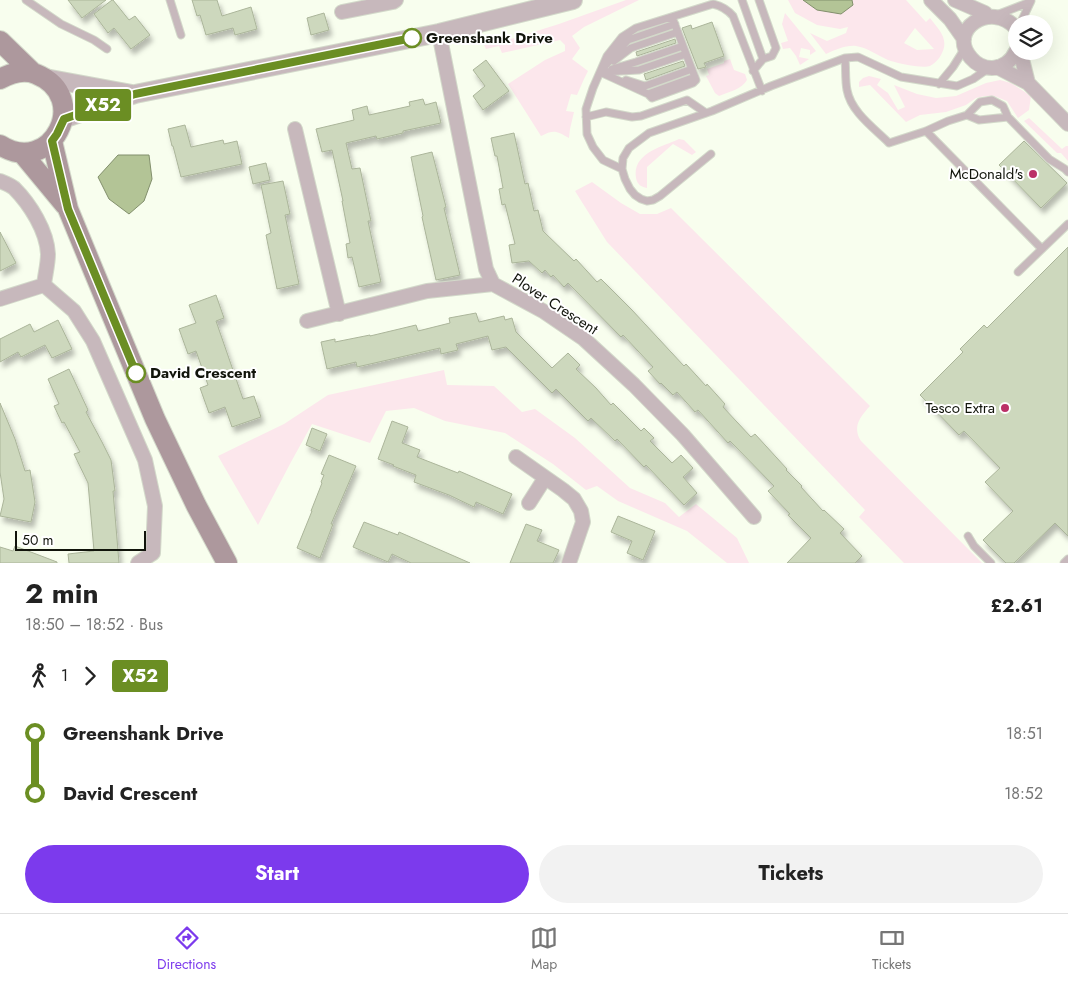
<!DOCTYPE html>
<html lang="en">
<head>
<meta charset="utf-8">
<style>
  :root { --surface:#fff; --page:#f2f2f2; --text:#222; --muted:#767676; --line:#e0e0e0; --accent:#7c3aed }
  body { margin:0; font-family:Jost,sans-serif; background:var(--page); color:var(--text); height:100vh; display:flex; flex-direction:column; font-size:19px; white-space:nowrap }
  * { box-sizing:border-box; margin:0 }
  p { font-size:16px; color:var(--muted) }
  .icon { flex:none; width:28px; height:28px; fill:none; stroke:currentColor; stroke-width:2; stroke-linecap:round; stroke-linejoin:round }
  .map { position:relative; height:563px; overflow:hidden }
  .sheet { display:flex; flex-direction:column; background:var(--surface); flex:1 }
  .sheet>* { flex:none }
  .badge { padding:0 10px; border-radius:4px; font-size:18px; line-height:32px }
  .tools { position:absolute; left:1008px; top:15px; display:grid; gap:10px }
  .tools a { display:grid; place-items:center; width:45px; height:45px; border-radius:50%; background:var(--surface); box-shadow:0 5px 20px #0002; font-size:25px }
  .scale { position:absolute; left:15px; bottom:12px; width:131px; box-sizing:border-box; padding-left:5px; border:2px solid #11140b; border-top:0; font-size:14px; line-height:18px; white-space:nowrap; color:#11140b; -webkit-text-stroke:4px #fff; paint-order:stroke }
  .map>.badge { position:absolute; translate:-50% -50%; box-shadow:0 0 0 2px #fff }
  .legs { display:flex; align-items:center; gap:8px; height:55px; padding:0 25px; font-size:16px }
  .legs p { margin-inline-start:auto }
  .summary { display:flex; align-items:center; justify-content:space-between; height:85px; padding:0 25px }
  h1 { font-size:28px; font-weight:700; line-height:38px }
  .primary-button { display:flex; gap:10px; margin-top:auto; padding:10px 25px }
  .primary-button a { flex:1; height:58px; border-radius:30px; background:var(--accent); color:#fff; font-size:20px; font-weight:700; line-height:58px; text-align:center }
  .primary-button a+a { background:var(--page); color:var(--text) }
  ul { padding:0 25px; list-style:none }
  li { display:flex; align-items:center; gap:18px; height:60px; font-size:19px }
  li i { display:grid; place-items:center; width:8px; height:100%; margin:0 6px; background:currentColor }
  li i::after { content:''; width:12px; height:12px; margin:-6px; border:4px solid; border-radius:50%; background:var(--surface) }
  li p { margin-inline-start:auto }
  li:first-child i { background:linear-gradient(#0000 50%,currentColor 0) }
  li:last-child i { background:linear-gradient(currentColor 50%,#0000 0) }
  .menu { display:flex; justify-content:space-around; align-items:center; height:70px; border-top:1px solid var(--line); background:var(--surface); font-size:14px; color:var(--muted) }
  .menu a { display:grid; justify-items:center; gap:2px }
  .menu .on { color:var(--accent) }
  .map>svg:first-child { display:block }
</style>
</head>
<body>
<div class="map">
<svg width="1068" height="563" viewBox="0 0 1068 563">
  <defs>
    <filter id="shadow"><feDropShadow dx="3" dy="5.5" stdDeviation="2.5" flood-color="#0004"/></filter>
  </defs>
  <rect width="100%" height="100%" fill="#f8feee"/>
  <path fill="#fce7ec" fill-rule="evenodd" d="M626,0H639L584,27L572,36L580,48L572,59L588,71L584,79L577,95L571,94L566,111L574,112L570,129L569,138C557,131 554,129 541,136L508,84L545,60L565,51V45L560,40L502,53L499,46L486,49L484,45L495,44L559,24Z
    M788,0H803L817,10L852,5V0H906L926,22L930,18C939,30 950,39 941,55C939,59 934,64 930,66C922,69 896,63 888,60C877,55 868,48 856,46C846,45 835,50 826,54L810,33L827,41L846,33L848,27L840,29L817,25L795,13ZM915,28L934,49L917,50L904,43Z
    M785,13L816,51L810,55V50L801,48L799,57L809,59L800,65L796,56L790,48L783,49L781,43L788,41L782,24Z
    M730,59L734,70L745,74L747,80C742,89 729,92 719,96L715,93L706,76L709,75L707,69L724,63V61Z
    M869,76L881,79L877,85L888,93L898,110L905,107L894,85L917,94L936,98L956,96L986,83L1000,80L1011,83L1031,96L1029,110L1018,118L1007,101L994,96H985L976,98L966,105L946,112L920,115L906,122L870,85L859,87V82L863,78Z
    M1029,118L1062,149L1066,146H1068V161L1061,153H1057L1024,121Z
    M679,139L684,140L696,152L692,155L673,144L647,167V188C641,187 637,184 636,178C632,153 662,147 679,139Z
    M592,182L621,203L640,214H657L671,208L679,216L870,406C860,417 852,427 861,441L982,563H904L859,517L865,510L607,242L575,191Z
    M444,370L447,385L494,386L522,412L535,409L575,438L630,488L665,503L679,517L696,504L737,538L749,563H727L687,531L618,501L597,486L586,490L553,464L505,433L445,421L414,408L386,411L370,443L312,424L291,462L258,525L218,456L284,424L328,395Z"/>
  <path fill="#b3c496" stroke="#828f6c" d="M803,0H852L853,5L841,14L817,10Z
    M118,155H149L152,179L144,201L129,214L109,199L98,177Z"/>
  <path fill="#cdd8bd" stroke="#abb59a" filter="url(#shadow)" d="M68,0H106L82,18Z
    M112,0H113L129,20L135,16L150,35L131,49L114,28L108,33L94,14Z
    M192,0H217L222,16L251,7L257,29L235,35L233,28L206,35L200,15L197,16Z
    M324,13L329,30L311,35L307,18Z
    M712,22L724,56L704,63L706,67L698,69L682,28L691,25L692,29Z
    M675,39L676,43L637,56L636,52Z
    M486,60L509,91L483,110L473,96L485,86L473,70Z
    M683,61L685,66L646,80L644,74Z
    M423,99L425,105L436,102L441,123L403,131V133L377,139L376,136L346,143L352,169L360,168L371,221H368L381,282L359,287L352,257L348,258L346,244L350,243L342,201H343L332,150L322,152L316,129L354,120L352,110L367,106L369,115L410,106L409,102Z
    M185,125L191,147L223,140L224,144L237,141L242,164L181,177L173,146H172L168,129Z
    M514,133L525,184L528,183L534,211L538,210L543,231L574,261L576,259L597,282L601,279L632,310L684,366L686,364L706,386L707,384L725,404L723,407L751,437L755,434L787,469L786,470L802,486L801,487L823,511L824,510L844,529L840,533L862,556L855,563H787L811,538L788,515L790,514L768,491L774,486L730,441L728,443L698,410L695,412L677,392L673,395L661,383L660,384L648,371L653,367L623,335L621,337L568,283L564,287L553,275L551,277L545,270L542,273L529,261L512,263L509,245L515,244L505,204L502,205L499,189L503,188L497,156H495L491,138Z
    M1024,141L1067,183L1041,208L999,165Z
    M432,152L446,207L444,208L460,275L436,280L422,217L423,216L411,157Z
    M266,163L270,180L253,184L249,167Z
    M283,181L290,214L285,215L299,284L277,289L266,235L271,233L261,185Z
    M0,232L16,263L0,271Z
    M1068,247V536L1055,523L1014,563H1006L983,540L1013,511L985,482L1000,468L964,431L959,435L920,395L963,352L960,349L984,325L987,328Z
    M216,295L224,318L216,321L243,399L254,396L261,417L232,427L225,407L209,413L200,388L208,385L196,351L188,354L179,329L196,323L189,305Z
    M476,313L479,322L504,316L505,320L512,318L516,332L552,368L568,353L580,365L576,369L596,388L611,405L613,403L641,431L644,428L654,438L650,441L672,463L681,455L693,468L683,477L697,493L684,505L646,465L644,467L617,439L615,441L591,418L588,421L556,389L552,393L506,347L492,350L488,336L456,344L458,350L441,354L440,348L357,367L356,362L327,369L321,342L335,339V342L370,335V336L416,325L418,331L450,323L449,318Z
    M58,320L72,349L52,358L45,345L21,357L18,352L0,362V339L30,324L34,332Z
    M69,369L88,410L86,412L102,442L111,460L115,491H113L119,563H69L68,554L94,551L88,483L74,454L80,452L64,422L62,423L54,406L59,404L48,379Z
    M0,403L15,439L25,471L30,470L35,502L31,522L0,516L4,499L0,472Z
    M392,421L408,427L402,443L420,450L417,457L458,473L459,471L512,494L503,514L476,502L474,507L449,495L414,482L416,475L393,466L394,465L378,459Z
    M312,428L327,434L320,451L306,445Z
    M329,455L356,466L331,524H333L320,558L297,548L312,511H311L322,483L321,482L324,475L321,474Z
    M618,516L655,531L643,560L627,553L632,541L611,532Z
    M364,522L398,535L399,532L470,563H411L392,554L388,562L353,547Z
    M526,524L542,530L537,541L559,550L553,563H510Z
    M15,546L57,562V563H0V547L13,551Z"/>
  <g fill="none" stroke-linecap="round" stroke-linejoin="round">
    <defs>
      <path id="service" d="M26,0L61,24L94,40L107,49
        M170,0L181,35
        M742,0L763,59L753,71
        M759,0L776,48L772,56L763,59
        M999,14L1030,2
        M1020,24L1031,1
        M845,58C846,69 845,80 847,90C851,112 874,128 889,143L926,131L948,121L967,115L979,120L1008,117L1049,159L1065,169L1068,172
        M614,61L631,48L678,32
        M605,66L628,40L675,24
        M612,69L636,62L683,46
        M600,72L648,94L695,77
        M603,72L639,70L686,54
        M626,80L645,86L692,69
        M939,84L953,67L965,48
        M648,94L652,98L693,83L696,80L672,17
        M967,115L980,102L992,100L1003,106L1008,117
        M586,117L606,112L632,117L641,116L687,100L706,113
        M926,131L1042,249
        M711,154L660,196L653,200L647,201L641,199L635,195L630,189L625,179L622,169L623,158L629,148L649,133L712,111L771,86L845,58L858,57L901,77L957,86L973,79L989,68
        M622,169L603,160L593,147L587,134L586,109L593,88L607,56L622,37L636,28L713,4C722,6 727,9 733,16L762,91
        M1018,272L1068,224
        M968,536L974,546L991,563
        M1064,563L1068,559"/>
      <path id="minor" d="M931,0L950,19L964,39
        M955,0L985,13
        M342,12L393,2L396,0
        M1016,28C991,0 946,30 971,58C976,64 984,68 992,68C1002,68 1012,61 1016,51
        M439,33L486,269L493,284L543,311L584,339L634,385L683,435L754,517
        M1020,51L1028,83
        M997,67L1028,83L1068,124
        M295,129L339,314
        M0,181C5,183 10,185 14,188C30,204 47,231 48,254C48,264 45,275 44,285
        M0,299L44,285L74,311L93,341L145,460L155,506L153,553L138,563
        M307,321L427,291L493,284
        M516,457L563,490L574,499L581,511L583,522L569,563
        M529,503L545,478"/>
      <path id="tertiary" d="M45,78L132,94
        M63,119L135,94L439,33L573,0"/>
      <path id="secondary" d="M0,41L33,73
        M0,79C11,73 24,69 36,74C93,97 51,178 0,145
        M52,141L68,209L94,272L155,419L196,505L227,563
        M22,153L65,205"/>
    </defs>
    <use href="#service" stroke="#d3d9ca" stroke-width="9"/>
    <use href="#minor" stroke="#d3d9ca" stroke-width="16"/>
    <use href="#tertiary" stroke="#d3d9ca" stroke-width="20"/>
    <use href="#secondary" stroke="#d3d9ca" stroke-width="22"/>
    <use href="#service" stroke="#c7b8bc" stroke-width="7"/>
    <use href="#minor" stroke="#c7b8bc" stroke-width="14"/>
    <use href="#tertiary" stroke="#c7b8bc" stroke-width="18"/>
    <use href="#secondary" stroke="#ad989d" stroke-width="20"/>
  </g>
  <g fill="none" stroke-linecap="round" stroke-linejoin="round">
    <defs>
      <path id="line-1" d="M136,373L68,209L52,141L57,134L64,119L135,94L412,38"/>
    </defs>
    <use href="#line-1" stroke="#fff" stroke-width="11"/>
    <use href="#line-1" stroke="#6b8e23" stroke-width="8"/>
  </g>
  <g fill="#fff" stroke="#6b8e23" stroke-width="2.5">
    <circle cx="412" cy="38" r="9"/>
    <circle cx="136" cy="373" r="9"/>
  </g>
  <g fill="#bb3067" stroke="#fff" stroke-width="2">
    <circle cx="1033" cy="174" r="5"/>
    <circle cx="1005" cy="408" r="5"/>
  </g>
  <g text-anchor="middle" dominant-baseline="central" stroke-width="4" stroke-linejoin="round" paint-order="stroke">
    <g font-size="15" font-weight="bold" fill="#11140b" stroke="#fff" text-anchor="start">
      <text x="426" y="38">Greenshank Drive</text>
      <text x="150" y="373">David Crescent</text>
    </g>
    <g font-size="15" fill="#11140b" stroke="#fff" text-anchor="end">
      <text x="1023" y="174">McDonald's</text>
      <text x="995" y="408">Tesco Extra</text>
    </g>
    <g font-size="15" fill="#11140b" stroke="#fff">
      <text transform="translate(555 304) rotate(33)">Plover Crescent</text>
    </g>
  </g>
</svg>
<div class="tools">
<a><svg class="icon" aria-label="layers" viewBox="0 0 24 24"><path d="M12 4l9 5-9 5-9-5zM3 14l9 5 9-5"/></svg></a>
</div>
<div class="scale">50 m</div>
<b class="badge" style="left:103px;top:105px;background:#6b8e23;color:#fff">X52</b>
</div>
<section class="sheet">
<div class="summary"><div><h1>2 min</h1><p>18:50 – 18:52 · Bus</p></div><b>£2.61</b></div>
<div class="legs"><svg class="icon" aria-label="walk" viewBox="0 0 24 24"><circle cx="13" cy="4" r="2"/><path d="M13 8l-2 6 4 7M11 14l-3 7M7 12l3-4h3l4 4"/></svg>1<svg class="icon" aria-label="forward" viewBox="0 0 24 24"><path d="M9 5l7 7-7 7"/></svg><b class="badge" style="background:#6b8e23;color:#fff">X52</b></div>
<ul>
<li><i style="color:#6b8e23"></i><b>Greenshank Drive</b><p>18:51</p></li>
<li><i style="color:#6b8e23"></i><b>David Crescent</b><p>18:52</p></li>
</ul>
<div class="primary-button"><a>Start</a><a>Tickets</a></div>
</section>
<nav class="menu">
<a class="on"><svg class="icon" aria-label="directions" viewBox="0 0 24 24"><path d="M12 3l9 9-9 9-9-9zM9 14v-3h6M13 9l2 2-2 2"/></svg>Directions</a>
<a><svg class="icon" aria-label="map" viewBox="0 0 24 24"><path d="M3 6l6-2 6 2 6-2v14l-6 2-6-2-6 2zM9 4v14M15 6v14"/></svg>Map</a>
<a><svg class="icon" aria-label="tickets" viewBox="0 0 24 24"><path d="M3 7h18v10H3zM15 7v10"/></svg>Tickets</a>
</nav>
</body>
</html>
